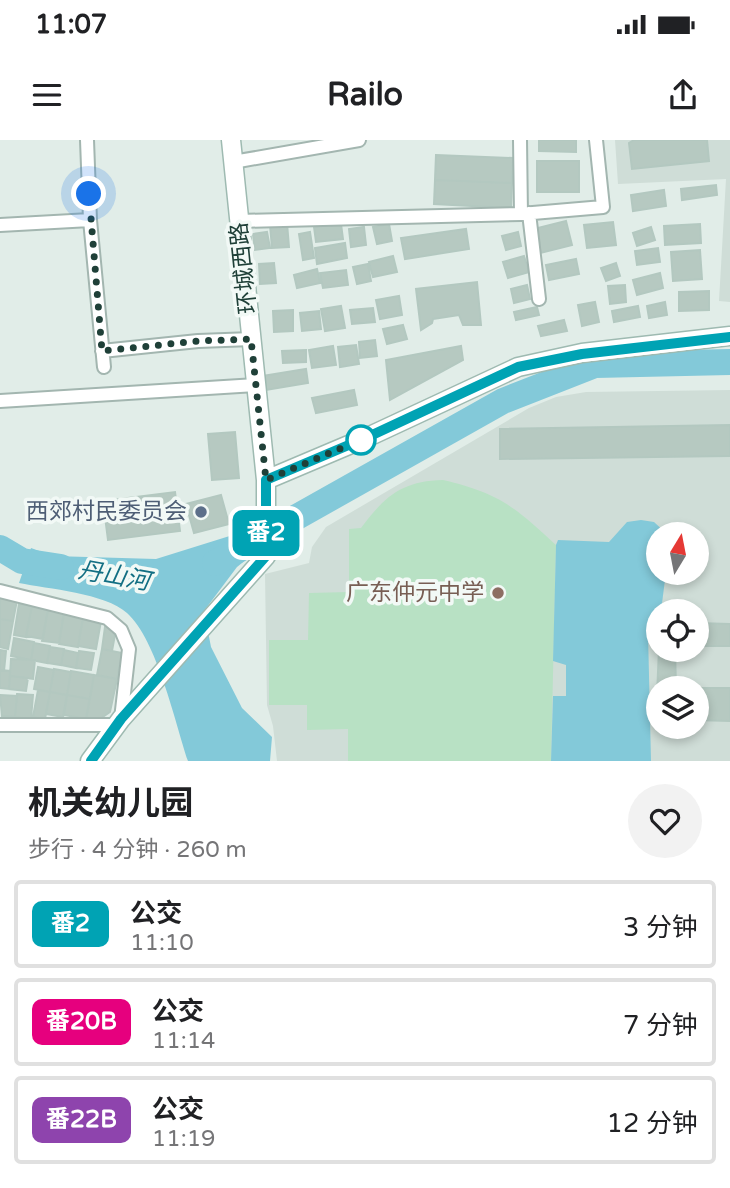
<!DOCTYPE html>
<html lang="zh">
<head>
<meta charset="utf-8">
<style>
  :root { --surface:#fff; --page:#f2f2f2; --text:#202124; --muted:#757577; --line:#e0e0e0 }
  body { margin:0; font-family:"Varela Round","Noto Sans SC",sans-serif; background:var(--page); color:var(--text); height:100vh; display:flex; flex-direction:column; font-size:26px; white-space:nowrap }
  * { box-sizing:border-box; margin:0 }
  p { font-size:23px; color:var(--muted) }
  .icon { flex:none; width:38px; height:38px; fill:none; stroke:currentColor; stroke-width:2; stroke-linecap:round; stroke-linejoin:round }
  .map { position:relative; height:621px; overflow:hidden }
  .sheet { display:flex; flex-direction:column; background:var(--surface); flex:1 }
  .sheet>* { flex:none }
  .badge { padding:0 14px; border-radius:10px; font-size:24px; line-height:46px }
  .needle { width:46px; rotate:10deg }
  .buttons { position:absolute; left:646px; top:382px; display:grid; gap:14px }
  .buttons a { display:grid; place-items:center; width:63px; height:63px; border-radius:50%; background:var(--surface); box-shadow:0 4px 10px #0003; font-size:35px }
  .you { position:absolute; width:35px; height:35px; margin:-18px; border:5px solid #fff; border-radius:50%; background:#1a73e8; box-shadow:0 0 0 10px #1a73e833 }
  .map>.badge { position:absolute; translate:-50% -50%; box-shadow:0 0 0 4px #fff }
  .round { display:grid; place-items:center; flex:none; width:74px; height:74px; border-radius:37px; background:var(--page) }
  .summary { display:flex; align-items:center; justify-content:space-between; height:119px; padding:0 28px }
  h1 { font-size:33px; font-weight:700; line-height:52px }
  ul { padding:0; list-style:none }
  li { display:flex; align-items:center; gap:21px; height:88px; margin:0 14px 10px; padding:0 14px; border:4px solid var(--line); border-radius:7px }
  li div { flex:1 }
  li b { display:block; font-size:26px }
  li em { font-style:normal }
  li .badge { min-width:77px; font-weight:700; text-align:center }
  .status { display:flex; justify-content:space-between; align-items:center; height:49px; padding:0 35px; background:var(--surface); direction:ltr }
  .status svg { height:19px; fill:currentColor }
  header { display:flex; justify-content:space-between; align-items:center; height:91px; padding:0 28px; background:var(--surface); font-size:32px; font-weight:700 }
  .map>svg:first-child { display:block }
</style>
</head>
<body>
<div class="status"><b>11:07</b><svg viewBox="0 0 49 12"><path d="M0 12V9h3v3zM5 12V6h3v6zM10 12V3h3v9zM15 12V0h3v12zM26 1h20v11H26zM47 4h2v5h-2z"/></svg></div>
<header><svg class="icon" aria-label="menu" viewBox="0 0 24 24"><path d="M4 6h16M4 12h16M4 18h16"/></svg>Railo<svg class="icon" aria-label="share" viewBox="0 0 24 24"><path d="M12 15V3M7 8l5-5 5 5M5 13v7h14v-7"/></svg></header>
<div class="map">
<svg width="730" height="621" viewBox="0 0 730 621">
  <rect width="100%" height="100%" fill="#e1ede8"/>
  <path fill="#cfddd7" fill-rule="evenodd" d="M615,0H730V162L719,161L726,39L618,44Z
    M730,250V621H277L273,586L267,565L265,434L309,423L312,407L326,387L529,268L556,257L586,252ZM658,394H696V432H658ZM658,471H696V509H658ZM658,548H696V586H658Z"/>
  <path fill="#b8e1c4" d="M443,340C499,353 515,367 556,405L551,621H348V589L307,590V565H269V500H308L309,453L349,452V389L361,388C385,356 402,341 443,340Z"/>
  <path fill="#83c9d9" d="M641,380L654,382L667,394H658V432H666L661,471H658L648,493L651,621H551L553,556H566V525L553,521L556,405L558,400L609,402L627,382Z
    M236,394L252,415L237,427L204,471L211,507L242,568L272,597L270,621H188C175,582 157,500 127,473C105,453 48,449 19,443L31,408L53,416L156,419Z"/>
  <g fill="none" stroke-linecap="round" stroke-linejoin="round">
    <path stroke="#83c9d9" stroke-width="26" d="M0,408L22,421L61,427
      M215,423L503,261L595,225L730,222"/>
  </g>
  <path fill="#b6c9c1" stroke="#b3c8c0" stroke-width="2" d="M539,0H576V12L539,11Z
    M634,0H707L709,21L632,29L629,3Z
    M436,15L513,18L512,43L435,40Z
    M537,21H579V52H537Z
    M435,40L512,43L511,68L434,64Z
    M716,45L717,55L682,60L681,49Z
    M664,50L666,66L633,71L631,55Z
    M566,81L572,105L540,113L534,89Z
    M613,82L616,105L587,108L584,85Z
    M287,83L289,107L272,108L270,85Z
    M341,84L343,99L316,102L314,87Z
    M389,84L392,101L377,104L373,87Z
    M700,84L701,103L665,105L664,86Z
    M364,87L366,105L351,107L349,89Z
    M651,87L655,100L637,106L633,93Z
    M466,89L469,109L405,119L401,98Z
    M267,92L270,108L255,110L253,94Z
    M310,92L314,118L303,120L299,94Z
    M518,92L521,106L506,110L502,96Z
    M345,103L347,118L317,124L315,108Z
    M658,108L660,122L637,125L635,111Z
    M700,110L702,139L673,141L671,112Z
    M393,116L397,132L373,137L369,122Z
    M524,116L529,132L508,138L503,122Z
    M576,119L579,134L549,140L546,125Z
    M274,123L276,143L260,144L259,124Z
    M616,123L620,136L606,141L601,128Z
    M368,124L371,141L357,144L353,127Z
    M317,129L320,143L297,148L294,135Z
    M346,130L348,145L323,148L320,133Z
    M660,133L663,148L637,155L633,140Z
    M477,142L481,185H463L459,175L433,179L432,183L421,190L416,149Z
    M527,145L530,159L514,163L511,149Z
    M625,145L626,162L610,164L608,146Z
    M709,151V170L679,171V152Z
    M399,156L402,175L380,179L376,160Z
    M595,162L599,182L582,186L578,165Z
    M665,162L667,175L649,178L647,166Z
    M341,166L345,188L325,191L321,169Z
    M638,166L640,177L614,182L612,171Z
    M537,167L539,175L516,180L514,172Z
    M373,168L375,182L352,184L350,170Z
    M293,170V191L274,192L273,171Z
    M319,171L321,189L302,191L300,173Z
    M564,180L567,191L541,196L538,186Z
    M403,185L407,199L387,204L383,189Z
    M375,200L377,216L360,218L359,202Z
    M356,205L359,224L340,227L338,207Z
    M333,206L336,225L312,228L309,210Z
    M461,206L463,220L390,260L386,220Z
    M306,210V222L283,223L282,211Z
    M306,229L308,243L265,250L262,236Z
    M354,250L357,265L316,273L312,258Z
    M730,285V316L500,319V289Z
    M235,292L239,338L212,340L208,294Z
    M175,352L180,391L108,400L103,361Z
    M221,355L229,384L194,393L186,364Z
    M0,457L17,460L13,481L0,479Z
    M19,464L32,466L26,497L14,495Z
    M32,466L48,469L43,499L26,496Z
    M48,469L64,472L59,503L42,501Z
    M64,474L83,478L78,507L59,504Z
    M83,478L101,481L96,509L78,506Z
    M0,479L13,481L8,509L0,507Z
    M696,483L730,484V506H696Z
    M105,487L116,489L112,511L102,509Z
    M14,498L34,502L31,520L11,516Z
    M34,503L50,506L47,523L31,520Z
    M50,507L64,509L61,525L47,523Z
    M102,509L122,513L117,539L97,535Z
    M659,509H675L676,548H658V578H656Z
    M0,510L6,511L4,531L0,530Z
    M64,510L78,513L76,528L61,525Z
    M79,511L94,513L91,530L76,528Z
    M11,519L35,520L33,539L10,536Z
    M38,527L54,530L50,552L34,549Z
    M54,529L71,532L67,555L50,552Z
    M0,530L10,531L9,549L0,548Z
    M71,531L94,535L90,559L67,555Z
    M94,535L117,539L110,572L97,581L86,579Z
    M10,536L28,538L26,551L9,549Z
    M696,548H730V581L696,580Z
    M38,550L50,552L45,579L33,577Z
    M50,552L67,555L63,577L46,574Z
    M17,554L33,555L31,579L15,577Z
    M0,555L17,556L15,577L2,576Z
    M67,555L90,559L86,579L64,575Z"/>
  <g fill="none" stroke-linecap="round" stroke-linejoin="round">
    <defs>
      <path id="street" d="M87,0L90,80L104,227
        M520,0L521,74
        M233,22L359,0
        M529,73L539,159
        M239,81L521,74L603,67L596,0
        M0,85L90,80
        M102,211L198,201L252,199
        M0,261L256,245
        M0,451L107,478L121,490L129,509L121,579
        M0,585H116"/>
      <path id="secondary" d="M266,340L370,296L518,227L582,213L730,196
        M90,621L121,579L266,416V340L231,0"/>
    </defs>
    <use href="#street" stroke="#a3b6b0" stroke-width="16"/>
    <use href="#secondary" stroke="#9ebab1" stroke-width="21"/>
    <use href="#street" stroke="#fff" stroke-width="12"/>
    <use href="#secondary" stroke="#fff" stroke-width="18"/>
  </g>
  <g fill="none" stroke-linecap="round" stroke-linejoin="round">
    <defs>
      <path id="line" d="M91,621L121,579L266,416V340L370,296L518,227L582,214L730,197"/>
    </defs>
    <use href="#line" stroke="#fff" stroke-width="16"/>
    <use href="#line" stroke="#00a3b4" stroke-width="10"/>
    <path stroke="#1f4038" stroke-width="7" stroke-dasharray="0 12.6" d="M89,54L102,211L198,201L251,199L266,340L370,296L361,300"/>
  </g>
  <circle fill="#fff" stroke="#00a3b4" stroke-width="3.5" cx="361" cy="300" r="14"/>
  <circle fill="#5c6f8a" stroke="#f2f9f6" stroke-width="2.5" cx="201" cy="372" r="7"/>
  <circle fill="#8d6e63" stroke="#f2f9f6" stroke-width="2.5" cx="498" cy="453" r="7"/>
  <g text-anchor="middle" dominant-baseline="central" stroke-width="7" stroke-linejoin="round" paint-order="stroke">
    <g font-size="23" fill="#1f4038" stroke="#f2f9f6">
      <text transform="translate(244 128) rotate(-96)">环城西路</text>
    </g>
    <g font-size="23" fill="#4e5e75" stroke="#f2f9f6" text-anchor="end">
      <text x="187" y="372">西郊村民委员会</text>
    </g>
    <g font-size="23" fill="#785e54" stroke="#f2f9f6" text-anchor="end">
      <text x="484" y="453">广东仲元中学</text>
    </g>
    <g font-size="24" font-style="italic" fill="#126e83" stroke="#f2f9f6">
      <text transform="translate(114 436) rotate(10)">丹山河</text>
    </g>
  </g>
</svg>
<div class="buttons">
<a><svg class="needle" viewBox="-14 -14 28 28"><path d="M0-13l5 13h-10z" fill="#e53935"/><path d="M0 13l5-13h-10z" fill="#757577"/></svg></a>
<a><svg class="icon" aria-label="locate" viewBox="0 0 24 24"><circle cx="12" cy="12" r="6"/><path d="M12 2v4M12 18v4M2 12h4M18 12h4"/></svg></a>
<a><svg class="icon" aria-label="layers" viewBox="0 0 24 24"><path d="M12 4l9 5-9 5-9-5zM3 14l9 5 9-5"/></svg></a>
</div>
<div class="you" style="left:89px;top:54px"></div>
<b class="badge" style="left:266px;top:393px;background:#00a3b4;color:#fff">番2</b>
</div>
<section class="sheet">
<div class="summary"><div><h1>机关幼儿园</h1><p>步行 · 4 分钟 · 260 m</p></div><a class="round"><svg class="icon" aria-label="heart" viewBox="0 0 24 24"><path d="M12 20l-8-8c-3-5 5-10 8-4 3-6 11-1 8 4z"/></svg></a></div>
<ul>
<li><span class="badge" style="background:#00a3b4;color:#fff">番2</span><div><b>公交</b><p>11:10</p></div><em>3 分钟</em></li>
<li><span class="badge" style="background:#e6007e;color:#fff">番20B</span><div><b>公交</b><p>11:14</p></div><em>7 分钟</em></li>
<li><span class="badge" style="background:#8e44ad;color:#fff">番22B</span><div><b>公交</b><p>11:19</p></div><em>12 分钟</em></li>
</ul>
</section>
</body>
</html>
